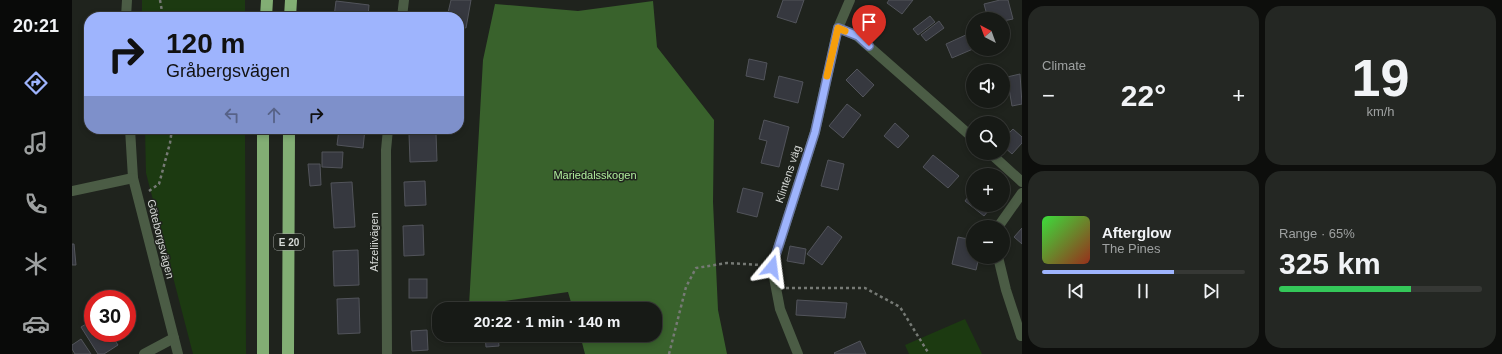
<!DOCTYPE html>
<meta charset="utf-8">
<style>
:root{--surface:#171a16;--page:#242723;--text:#f1f3f6;--muted:#9ea1a1;--line:#363835;--accent:#9eb4fd}
body{margin:0;font-family:Helvetica,sans-serif;background:var(--page);color:var(--text);height:100vh;display:flex;flex-direction:column;font-size:15px;white-space:nowrap}
*{box-sizing:border-box;margin:0}
p{font-size:13px;color:var(--muted)}
.icon{flex:none;width:22px;height:22px;fill:none;stroke:currentColor;stroke-width:2;stroke-linecap:round;stroke-linejoin:round}
.map{position:relative;flex:1;overflow:hidden}
.details{display:flex;flex-direction:column;gap:6px;padding:6px;background:#0d0e0c;width:480px}
.details>*{flex:none}
.top-card{position:absolute;left:12px;top:12px;width:380px;height:122px;border-radius:16px;box-shadow:0 2px 6px #0003,0 0 0 1px var(--line);background:#9eb4fd;color:#111;overflow:hidden}
.needle{width:26px;rotate:319deg}
.buttons{position:absolute;left:894px;top:12px;display:grid;gap:8px}
.buttons a{display:grid;place-items:center;width:44px;height:44px;border-radius:50%;background:var(--surface);box-shadow:0 2px 6px #0003,0 0 0 1px var(--line);font-size:20px}
.speed{position:absolute;left:12px;top:290px;display:flex;gap:8px;font-size:20px;font-weight:700;text-align:center}
.speed>*{display:grid;place-content:center;width:52px;height:52px;border-radius:50%;background:var(--surface);box-shadow:0 2px 6px #0003,0 0 0 1px var(--line);line-height:1}
.speed .limit{border:6px solid #d22;background:#fff;color:#111}
.pin{position:absolute;display:grid;place-items:center;width:34px;height:34px;color:#fff;margin:-41px -17px;border-radius:50% 50% 50% 0;rotate:-45deg;box-shadow:0 0 4px #0007}
.pin .icon{rotate:45deg}
.me{position:absolute;width:44px;margin:-22px;rotate:16deg;stroke-linejoin:round;filter:drop-shadow(0 0 3px #0008)}
.turn{display:flex;align-items:center;gap:14px;height:84px;padding:0 16px;font-size:18px}
.turn .icon{width:52px;height:52px;stroke-width:2.5}
.turn b{display:block;font-size:28px;line-height:34px}
.lanes{display:flex;align-items:center;height:38px;padding:0 16px;background:#0003;justify-content:center;gap:20px;direction:ltr}
.lanes .off{opacity:.35}
.big{font-size:30px;font-weight:700;line-height:1.1}
.details .card{flex:1;display:flex;flex-direction:column;justify-content:center;gap:6px;min-width:0;padding:0 14px;border-radius:16px;background:var(--page)}
.details .dial{align-items:center;gap:0}
.dial b{font-size:52px;line-height:1}
.song{display:flex;align-items:center;gap:12px}
.cover{width:48px;height:48px;border-radius:6px;background:linear-gradient(135deg,hsl(120 70% 55%),hsl(10 70% 35%))}
.played{height:4px;border-radius:2px;background:linear-gradient(90deg,var(--accent) 65%,var(--line) 65%)}
.keys{display:flex;justify-content:space-around;direction:ltr}
.heat{display:flex;justify-content:space-between;align-items:center;font-size:22px;direction:ltr}
.charge{height:6px;border-radius:3px;background:linear-gradient(90deg,#34c759 65%,var(--line) 0)}
.details .tiles{flex:1;display:grid;gap:6px;grid-template-columns:repeat(2,1fr)}
.trip{position:absolute;left:360px;top:302px;width:230px;height:40px;border-radius:16px;background:var(--surface);box-shadow:0 2px 6px #0003,0 0 0 1px var(--line);font-weight:700;line-height:40px;text-align:center}
main{display:flex;flex:1;min-height:0}
.menu{display:flex;flex-direction:column;width:72px;justify-content:space-around;align-items:center;background:#090a09;color:var(--muted)}
.menu .icon{width:28px;height:28px}
.menu .on{color:var(--accent)}
.menu b{font-size:18px;color:var(--text)}
.map>svg:first-child{display:block}
.green{fill:#1c3a11}
.forest{fill:#39622c}
.building{fill:#36383f;stroke:#52545b}
.lines{fill:none;stroke-linecap:round;stroke-linejoin:round}
.path{stroke:#767a75;stroke-width:2.5;stroke-dasharray:3 3;stroke-linecap:butt}
.street{stroke:#4b5c45;stroke-width:10}
.highway{stroke:#82ae74;stroke-width:12}
.route-casing{stroke:#6775a4;stroke-width:10}
.route{stroke:#9eb4fd;stroke-width:7}
.slow{stroke:#f59e0b;stroke-width:7}
.labels{text-anchor:middle;dominant-baseline:central;stroke-width:3;stroke-linejoin:round;paint-order:stroke}
.shield{fill:#1f231d;stroke:#a0a39f;stroke-width:1}
.shield-label{font-size:10px;font-weight:bold;fill:#d7dad7}
.street-label{font-size:11px;fill:#d7dad7;stroke:#1f231d}
.park-label{font-size:11px;fill:#afec9c;stroke:#1f231d}
</style>
<main>
<nav class="menu">
<b>20:21</b>
<svg class="icon on" aria-label="directions" viewBox="0 0 24 24"><path d="M12 3l9 9-9 9-9-9zM9 14v-3h6M13 9l2 2-2 2"/></svg>
<svg class="icon" aria-label="music" viewBox="0 0 24 24"><path d="M9 18V5l10-2v13"/><circle cx="6" cy="18" r="3"/><circle cx="16" cy="16" r="3"/></svg>
<svg class="icon" aria-label="phone" viewBox="0 0 24 24"><path d="M5 4h4l2 5-3 2q2 4 5 5l2-3 5 2v4C11 20 4 13 5 4z"/></svg>
<svg class="icon" aria-label="climate" viewBox="0 0 24 24"><path d="M12 3v18M4 7l16 10M4 17L20 7"/></svg>
<svg class="icon" aria-label="car" viewBox="0 0 24 24"><path d="M5 17H2v-5l4-1 3-4h7l3 4 3 1v5h-3M9 17h6M6 11h13"/><circle cx="7" cy="17" r="2"/><circle cx="17" cy="17" r="2"/></svg>
</nav>
<div class="map">
<svg width="950" height="354" viewBox="0 0 950 354">
<rect width="100%" height="100%" fill="#1f231d"/>
<g class="green">
<rect x="70" y="0" width="103" height="17"/>
<path d="M 73,129 L 173,129 L 174,354 L 121,354 L 74,173 Z"/>
<path d="M 893,319 L 910,354 L 837,354 L 833,345 Z"/>
</g>
<path class="forest" d="M 581,1 L 585,47 L 642,120 L 641,202 L 646,310 L 655,354 L 513,354 L 508,335 L 583,335 L 583,309 L 501,309 L 496,292 L 397,306 L 411,60 L 423,4 L 506,11 Z"/>
<g class="building">
<path d="M 379,0 L 399,0 L 394,28 L 387,26 L 387,17 L 375,17 Z"/>
<path d="M 711,0 L 732,0 L 724,23 L 705,17 Z"/>
<path d="M 817,0 L 841,0 L 830,14 L 815,3 Z"/>
<path d="M 928,0 L 936,0 L 941,19 L 931,21 L 931,19 L 916,19 L 912,4 Z"/>
<path d="M 264,1 L 297,5 L 296,17 L 262,17 Z"/>
<path d="M 858,16 L 863,22 L 846,35 L 841,29 Z"/>
<path d="M 867,21 L 872,28 L 854,41 L 849,35 Z"/>
<path d="M 896,34 L 901,49 L 880,58 L 874,44 Z"/>
<path d="M 677,59 L 695,63 L 692,80 L 674,76 Z"/>
<path d="M 785,69 L 802,85 L 791,97 L 774,80 Z"/>
<path d="M 948,74 L 950,104 L 940,106 L 935,77 Z"/>
<path d="M 707,76 L 731,82 L 726,103 L 702,97 Z"/>
<path d="M 775,104 L 789,115 L 771,138 L 757,126 Z"/>
<path d="M 692,120 L 717,127 L 707,167 L 689,163 L 695,141 L 687,139 Z"/>
<path d="M 823,123 L 837,136 L 826,148 L 812,136 Z"/>
<path d="M 267,129 L 293,129 L 291,148 L 265,145 Z"/>
<path d="M 941,129 L 950,137 L 950,143 L 940,154 L 931,146 L 931,139 Z"/>
<path d="M 364,133 L 365,161 L 338,162 L 337,134 Z"/>
<path d="M 250,152 L 271,152 L 270,168 L 250,167 Z"/>
<path d="M 861,155 L 887,176 L 876,188 L 851,167 Z"/>
<path d="M 756,160 L 772,164 L 766,190 L 749,186 Z"/>
<path d="M 236,164 L 248,164 L 249,185 L 238,186 Z"/>
<path d="M 353,181 L 354,205 L 333,206 L 332,182 Z"/>
<path d="M 280,182 L 283,227 L 262,228 L 259,183 Z"/>
<path d="M 671,188 L 691,193 L 685,217 L 665,212 Z"/>
<path d="M 901,190 L 901,205 L 921,205 L 912,216 L 893,201 Z"/>
<path d="M 351,225 L 352,255 L 332,256 L 331,226 Z"/>
<path d="M 756,226 L 770,237 L 750,265 L 735,254 Z"/>
<path d="M 950,228 L 950,244 L 942,237 Z"/>
<path d="M 886,237 L 901,240 L 901,257 L 907,257 L 904,270 L 880,264 Z"/>
<path d="M 0,244 L 2,244 L 4,265 L 0,265 Z"/>
<path d="M 718,246 L 734,249 L 732,264 L 715,261 Z"/>
<path d="M 286,250 L 287,285 L 262,286 L 261,251 Z"/>
<rect x="337" y="279" width="18" height="19"/>
<path d="M 287,298 L 288,333 L 266,334 L 265,299 Z"/>
<path d="M 725,300 L 775,303 L 773,318 L 724,315 Z"/>
<path d="M 21,320 L 21,333 L 38,333 L 46,345 L 32,354 L 26,354 L 9,327 Z"/>
<path d="M 355,330 L 356,350 L 340,351 L 339,331 Z"/>
<path d="M 413,335 L 426,335 L 427,346 L 414,347 Z"/>
<path d="M 458,335 L 482,335 L 458,336 Z"/>
<path d="M 9,339 L 19,354 L 3,354 L 0,349 L 0,345 Z"/>
<path d="M 788,341 L 794,354 L 763,354 L 762,353 Z"/>
</g>
<g class="lines">
<g class="path">
<path d="M 88,0 L 91,17"/>
<path d="M 77,191 L 87,184 L 98,143 L 100,129"/>
<path d="M 714,288 L 793,288 L 828,307 L 857,354"/>
<path d="M 597,354 L 614,287 L 624,268 L 655,263 L 689,265"/>
</g>
<g class="street">
<path d="M 54,17 L 55,0"/>
<path d="M 330,17 L 332,0"/>
<path d="M 766,28 L 785,36 L 901,138"/>
<path d="M 58,129 L 61,178 L 106,354"/>
<path d="M 918,153 L 950,182"/>
<path d="M 0,191 L 61,178"/>
<path d="M 926,227 L 950,193"/>
<path d="M 926,257 L 934,290 L 949,336"/>
<path d="M 72,354 L 102,338"/>
<path d="M 315,354 L 314,150 L 316,129"/>
<path d="M 726,354 L 708,309 L 700,267 L 743,132 L 766,28 L 778,0"/>
</g>
<g class="highway">
<path d="M 194,17 L 195,0"/>
<path d="M 218,17 L 219,0"/>
<path d="M 191,354 L 191,129"/>
<path d="M 216,354 L 217,129"/>
</g>
</g>
<g class="lines">
<defs>
<path id="route" d="M 700,267 L 743,132 L 766,28 L 786,36 L 797,46"/>
</defs>
<use href="#route" class="route-casing"/>
<use href="#route" class="route"/>
<path class="slow" d="M 755,76 L 766,28 L 773,31"/>
</g>
<g class="labels">
<rect class="shield" x="202" y="234" width="30" height="16" rx="3"/>
<g class="shield-label">
<text x="217" y="242">E 20</text>
</g>
<g class="street-label">
<text transform="translate(716 174) rotate(-72)">Klintens väg</text>
<text transform="translate(89 239) rotate(76)">Göteborgsvägen</text>
<text transform="translate(302 242) rotate(-90)">Afzeliivägen</text>
</g>
<g class="park-label">
<text x="523" y="175">Mariedalsskogen</text>
</g>
</g>
</svg>
<div class="buttons">
<a><svg class="needle" viewBox="-14 -14 28 28"><path d="M0-13l5 13h-10z" fill="#e53935"/><path d="M0 13l5-13h-10z" fill="#9ea1a1"/></svg></a>
<a><svg class="icon" aria-label="sound" viewBox="0 0 24 24"><path d="M4 9h4l5-4v14l-5-4H4zM17 9q2 3 0 6"/></svg></a>
<a><svg class="icon" aria-label="search" viewBox="0 0 24 24"><circle cx="10" cy="10" r="6"/><path d="M15 15l6 6"/></svg></a>
<a>+</a>
<a>−</a>
</div>
<div class="speed"><div class="limit">30</div></div>
<div class="pin" style="left:797px;top:46px;background:#d93025"><svg class="icon" aria-label="arrive" viewBox="0 0 24 24"><path d="M6 21V4h12l-3 4 3 4H6"/></svg></div>
<svg class="me" style="left:700px;top:267px" viewBox="-20 -20 40 40"><path d="M0-17L14 15 0 8-14 15z" fill="#9eb4fd" stroke="#fff" stroke-width="4"/></svg>
<div class="trip">20:22 · 1 min · 140 m</div>
<div class="top-card">
<div class="turn"><svg class="icon" aria-label="right" viewBox="0 0 24 24"><path d="M7 20v-9h11M14 6l5 5-5 5"/></svg><div><b>120 m</b>Gråbergsvägen</div></div>
<div class="lanes"><svg class="icon off" aria-label="left" viewBox="0 0 24 24"><path d="M17 20v-9H6M10 6l-5 5 5 5"/></svg><svg class="icon off" aria-label="ahead" viewBox="0 0 24 24"><path d="M12 20V5M6 11l6-6 6 6"/></svg><svg class="icon" aria-label="right" viewBox="0 0 24 24"><path d="M7 20v-9h11M14 6l5 5-5 5"/></svg></div>
</div>
</div>
<section class="details">
<div class="tiles">
<div class="card"><p>Climate</p>
<div class="heat"><a>−</a><b class="big">22°</b><a>+</a></div>
</div>
<div class="card dial"><b>19</b><p>km/h</p></div>
<div class="card">
<div class="song"><i class="cover"></i><div><b>Afterglow</b><p>The Pines</p></div></div>
<div class="played"></div>
<div class="keys"><svg class="icon" aria-label="previous" viewBox="0 0 24 24"><path d="M18 5L8 12l10 7zM5 5v14"/></svg><svg class="icon" aria-label="pause" viewBox="0 0 24 24"><path d="M8 5v14M16 5v14"/></svg><svg class="icon" aria-label="next" viewBox="0 0 24 24"><path d="M6 5l10 7-10 7zM19 5v14"/></svg></div>
</div>
<div class="card"><p>Range · 65%</p><b class="big">325 km</b><div class="charge"></div></div>
</div>
</section>
</main>
